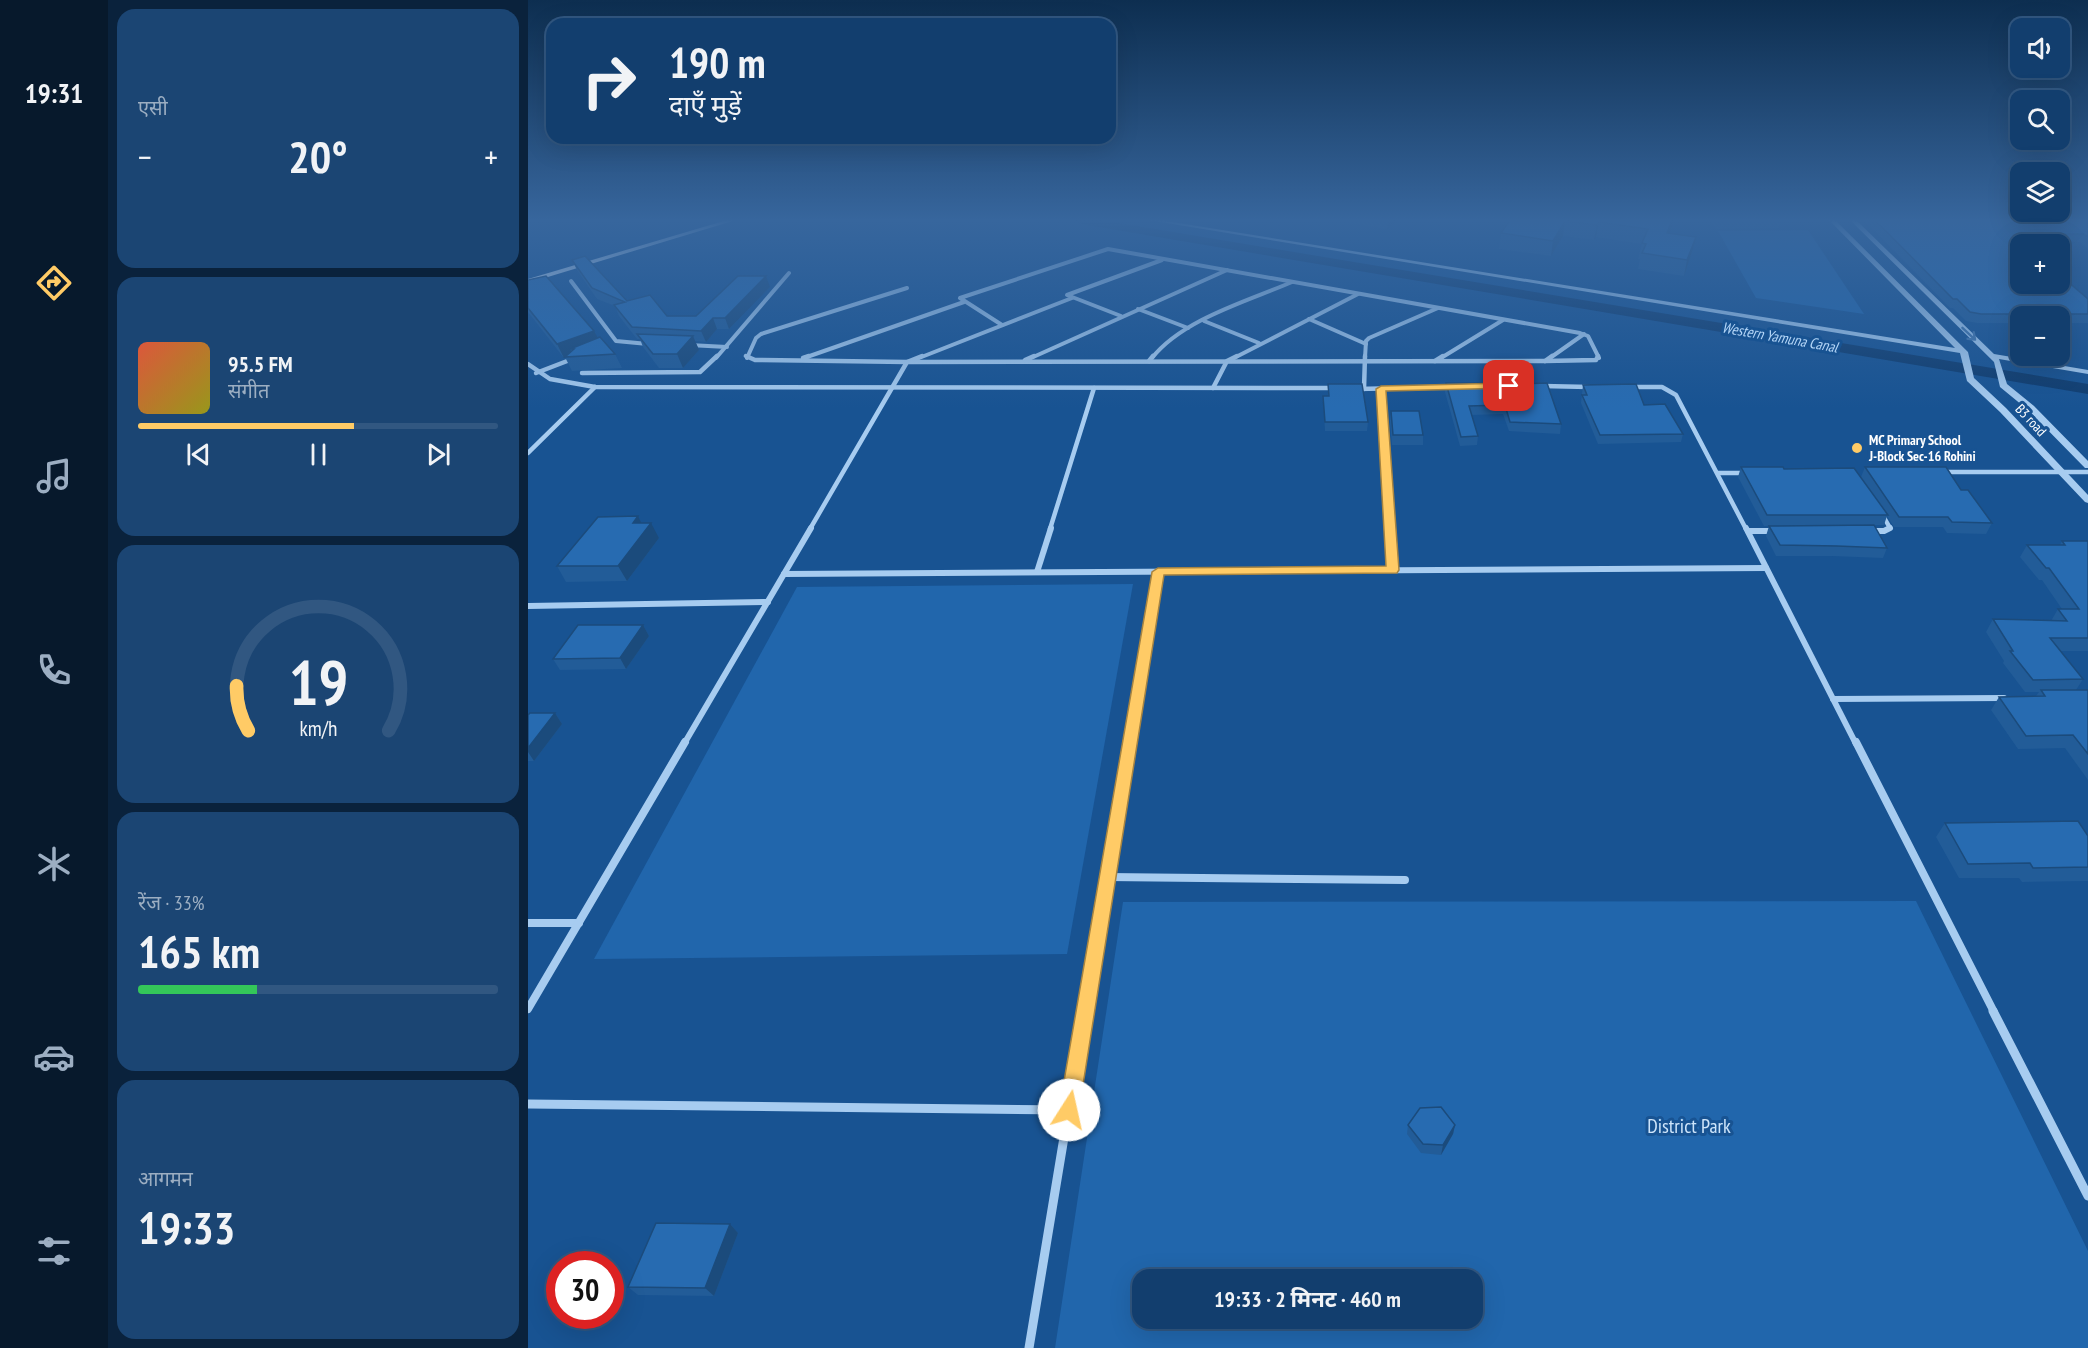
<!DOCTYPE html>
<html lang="hi">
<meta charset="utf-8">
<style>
:root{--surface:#123e6e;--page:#1b4573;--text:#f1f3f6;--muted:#9caec2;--line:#315781;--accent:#ffcb66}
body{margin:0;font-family:"PT Sans Narrow","Noto Sans Devanagari",sans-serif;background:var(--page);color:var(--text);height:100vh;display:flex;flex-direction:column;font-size:22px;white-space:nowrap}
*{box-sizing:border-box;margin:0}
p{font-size:20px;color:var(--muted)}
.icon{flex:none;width:33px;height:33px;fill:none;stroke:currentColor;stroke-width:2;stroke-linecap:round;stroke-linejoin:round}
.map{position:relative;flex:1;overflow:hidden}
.sheet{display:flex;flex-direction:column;gap:9px;padding:9px;background:#0a223c;width:420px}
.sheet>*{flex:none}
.hud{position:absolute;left:18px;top:18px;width:570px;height:126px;border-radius:18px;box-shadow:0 6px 24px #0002,0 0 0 2px var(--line);background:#123e6e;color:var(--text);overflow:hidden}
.controls{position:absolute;left:1482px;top:18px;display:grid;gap:12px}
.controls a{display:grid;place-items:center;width:60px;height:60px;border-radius:12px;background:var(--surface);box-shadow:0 6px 24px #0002,0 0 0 2px var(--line);font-size:30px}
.speed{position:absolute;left:18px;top:1251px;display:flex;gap:12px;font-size:30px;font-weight:700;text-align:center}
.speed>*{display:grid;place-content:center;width:78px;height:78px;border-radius:50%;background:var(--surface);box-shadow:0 6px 24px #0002,0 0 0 2px var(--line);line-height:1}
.speed .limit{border:9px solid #d22;background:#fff;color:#111}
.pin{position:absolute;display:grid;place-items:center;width:51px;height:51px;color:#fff;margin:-26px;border-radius:12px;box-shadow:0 3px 9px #0006}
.me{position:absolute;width:66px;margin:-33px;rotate:10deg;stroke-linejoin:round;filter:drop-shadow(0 0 4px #0008)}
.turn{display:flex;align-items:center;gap:21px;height:126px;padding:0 24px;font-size:27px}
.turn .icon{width:78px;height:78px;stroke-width:2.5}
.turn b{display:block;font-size:42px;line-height:51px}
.big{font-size:45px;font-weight:700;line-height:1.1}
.sheet .tile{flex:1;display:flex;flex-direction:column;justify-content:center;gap:9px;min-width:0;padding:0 21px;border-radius:18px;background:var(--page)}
.sheet .dial{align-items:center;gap:0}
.dial svg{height:156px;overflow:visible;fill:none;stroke:var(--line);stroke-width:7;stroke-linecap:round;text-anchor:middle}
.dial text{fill:var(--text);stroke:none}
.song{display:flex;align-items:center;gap:18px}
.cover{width:72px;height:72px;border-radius:9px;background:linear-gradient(135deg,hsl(10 70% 55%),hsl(60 70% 35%))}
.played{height:6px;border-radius:3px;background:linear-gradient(90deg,var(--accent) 60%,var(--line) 60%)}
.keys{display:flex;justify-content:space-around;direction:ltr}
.heat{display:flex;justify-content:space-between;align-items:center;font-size:33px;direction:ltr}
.charge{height:9px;border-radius:4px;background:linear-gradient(90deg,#34c759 33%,var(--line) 0)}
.trip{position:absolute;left:604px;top:1269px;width:351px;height:60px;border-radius:18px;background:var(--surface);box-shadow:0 6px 24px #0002,0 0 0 2px var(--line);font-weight:700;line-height:60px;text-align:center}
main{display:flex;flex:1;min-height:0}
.menu{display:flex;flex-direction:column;width:108px;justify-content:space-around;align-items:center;background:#07192c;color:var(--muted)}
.menu .icon{width:42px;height:42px}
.menu .active{color:var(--accent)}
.menu b{font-size:27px;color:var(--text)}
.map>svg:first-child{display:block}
.green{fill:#2166ac;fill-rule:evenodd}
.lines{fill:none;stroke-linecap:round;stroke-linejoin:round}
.canal{fill:#103d6f;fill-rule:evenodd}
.minor-far4{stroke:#a7ccf0;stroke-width:4}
.minor-far3{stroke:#a7ccf0;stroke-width:4.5}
.minor-far2{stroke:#a7ccf0;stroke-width:6}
.minor-far1{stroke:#a7ccf0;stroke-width:8}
.minor{stroke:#a7ccf0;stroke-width:9}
.tertiary{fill:#a7ccf0;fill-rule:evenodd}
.secondary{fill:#d5e7fb;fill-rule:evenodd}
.wall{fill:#225c98}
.shaded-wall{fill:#1b4b7c}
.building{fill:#276bb1;stroke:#1b4b7c;stroke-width:1.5}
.oneway{stroke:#4377ae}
.route{fill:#ffcb66;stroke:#a68442;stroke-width:1.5}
.poi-dot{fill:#ffcb66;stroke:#185392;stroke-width:2}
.labels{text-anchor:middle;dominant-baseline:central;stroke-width:6;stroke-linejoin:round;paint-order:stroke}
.far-street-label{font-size:14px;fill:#fff;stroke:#185392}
.far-poi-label{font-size:14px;font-weight:bold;fill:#fff;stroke:#185392;text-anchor:start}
.far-water-label{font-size:15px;font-style:italic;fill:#b3d5f7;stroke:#185392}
.near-park-label{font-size:20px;fill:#cee5fb;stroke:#185392}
</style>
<main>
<nav class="menu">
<b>19:31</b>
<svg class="icon active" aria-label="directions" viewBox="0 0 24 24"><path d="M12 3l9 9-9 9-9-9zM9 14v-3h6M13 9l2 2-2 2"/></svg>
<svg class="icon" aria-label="music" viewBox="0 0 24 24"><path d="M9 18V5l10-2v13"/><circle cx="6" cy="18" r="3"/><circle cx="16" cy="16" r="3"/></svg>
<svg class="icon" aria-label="phone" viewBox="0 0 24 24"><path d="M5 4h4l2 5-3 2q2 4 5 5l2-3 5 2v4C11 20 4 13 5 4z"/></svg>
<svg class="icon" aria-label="climate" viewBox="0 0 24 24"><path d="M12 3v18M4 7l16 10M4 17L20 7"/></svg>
<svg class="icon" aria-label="car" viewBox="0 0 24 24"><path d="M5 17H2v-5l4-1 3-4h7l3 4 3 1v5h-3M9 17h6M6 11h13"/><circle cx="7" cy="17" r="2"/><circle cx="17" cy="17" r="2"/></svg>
<svg class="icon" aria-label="filters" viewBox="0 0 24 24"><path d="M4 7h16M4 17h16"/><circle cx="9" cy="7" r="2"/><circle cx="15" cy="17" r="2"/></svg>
</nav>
<section class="sheet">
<div class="tile"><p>एसी</p>
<div class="heat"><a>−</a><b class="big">20°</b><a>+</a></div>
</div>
<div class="tile">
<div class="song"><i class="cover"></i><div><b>95.5 FM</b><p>संगीत</p></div></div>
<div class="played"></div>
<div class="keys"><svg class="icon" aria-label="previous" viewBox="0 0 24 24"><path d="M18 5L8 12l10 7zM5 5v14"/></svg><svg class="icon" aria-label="pause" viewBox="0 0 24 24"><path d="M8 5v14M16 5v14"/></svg><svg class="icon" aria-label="next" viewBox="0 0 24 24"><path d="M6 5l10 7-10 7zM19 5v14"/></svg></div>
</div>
<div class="tile dial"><svg viewBox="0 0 100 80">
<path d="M14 69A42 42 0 1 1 86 69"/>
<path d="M14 69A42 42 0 0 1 8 46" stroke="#ffcb66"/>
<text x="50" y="56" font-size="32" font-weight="700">19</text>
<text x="50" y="72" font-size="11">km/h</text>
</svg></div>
<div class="tile"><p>रेंज · 33%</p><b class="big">165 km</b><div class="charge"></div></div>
<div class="tile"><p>आगमन</p><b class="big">19:33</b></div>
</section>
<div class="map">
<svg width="1560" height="1348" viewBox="0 0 1560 1348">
<rect width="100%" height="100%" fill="#185392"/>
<g class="green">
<path d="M 1280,230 L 1336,314 L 1228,298 L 1190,231 Z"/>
<path d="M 605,584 L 539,954 L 66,959 L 269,587 Z"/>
<path d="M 1388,901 L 1560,1251 L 1560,1348 L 527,1348 L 595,902 ZM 615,1280 L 945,1280 L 945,1318 L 615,1318 Z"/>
</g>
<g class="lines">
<path class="canal" d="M 547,220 L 573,220 L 1560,384 L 1560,394 L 553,224 Z"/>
<g class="minor-far4">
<path d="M 43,281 L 88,341 L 120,344"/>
<path d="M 610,309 L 660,328"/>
<path d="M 593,316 L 539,295 L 634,260"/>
<path d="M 781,319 L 838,344"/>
<path d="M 676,321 L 731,343"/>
<path d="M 474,325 L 432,298 L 580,249 L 1052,333 L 1060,336 L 1071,358"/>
<path d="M 161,345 L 199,347"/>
<path d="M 188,358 L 261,273"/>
<path d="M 219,358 L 228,338 L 233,334 L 379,288"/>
<path d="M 276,358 L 436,302"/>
<path d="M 391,358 L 544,298"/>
<path d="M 503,358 L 699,270"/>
<path d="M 624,358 C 655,319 720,301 764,282"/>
<path d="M 706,358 L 830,294"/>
<path d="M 837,358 L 838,341 L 841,338 L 910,308"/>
<path d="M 913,358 L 975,320"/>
<path d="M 1022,358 L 1056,334"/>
</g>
<g class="minor-far3">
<path d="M 218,356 L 227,360 L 379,362 L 1017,361 L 1068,360 L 1070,356"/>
<path d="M 275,358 L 281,356"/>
<path d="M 497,360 L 506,356"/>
<path d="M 621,361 L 625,356"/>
<path d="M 907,361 L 915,356"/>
<path d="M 1017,361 L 1024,356"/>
<path d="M 0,364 L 22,379 L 67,387 L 806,388"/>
<path d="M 8,373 L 47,358"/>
<path d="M 54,373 L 172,372 L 189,356"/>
<path d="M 1015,386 L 1061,387"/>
<path d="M 1102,387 L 1134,387 L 1148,395 L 1218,529"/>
<path d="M 685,388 L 699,361 L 709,356"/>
<path d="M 829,389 L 923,387"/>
<path d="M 836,389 L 837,356"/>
<path d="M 853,389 L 862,529"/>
<path d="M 0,453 L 67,387"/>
<path d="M 1415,472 L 1560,472"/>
<path d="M 1190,473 L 1219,473"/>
<path d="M 1354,514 L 1362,528 L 1360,529"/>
<path d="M 282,529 L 379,362 L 394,356"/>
<path d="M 522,529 L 566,388"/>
</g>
<g class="minor-far2">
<path d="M 861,528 L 864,570"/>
<path d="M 1218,528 L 1328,744"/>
<path d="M 1220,531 L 1247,531"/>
<path d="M 1342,531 L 1356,531 L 1362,528"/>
<path d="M 509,572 L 523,528"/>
<path d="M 256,574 L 1238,568"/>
<path d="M 0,606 L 240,602"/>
<path d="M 1305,699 L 1476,698"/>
<path d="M 156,744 L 283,528"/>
<path d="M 601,744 L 630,571"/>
</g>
<g class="minor-far1">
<path d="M 1328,742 L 1466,1012"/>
<path d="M 579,877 L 877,880"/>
<path d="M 0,923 L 51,923"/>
<path d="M 0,1009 L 157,742"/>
<path d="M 557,1012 L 602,742"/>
</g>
<g class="minor">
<path d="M 1465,1011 L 1560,1196"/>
<path d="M 0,1104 L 541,1110"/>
<path d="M 501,1348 L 557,1011"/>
</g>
<g class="tertiary">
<path d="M 620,220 L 632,220 L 1427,348 L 1301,220 L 1307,220 L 1440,352 L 1446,378 L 1478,408 L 1560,495 L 1560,503 L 1557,502 L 1472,412 L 1439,381 L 1432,353 Z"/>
<path d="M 1322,220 L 1328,220 L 1466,354 L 1560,370 L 1560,374 L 1471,359 L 1479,384 L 1506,406 L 1560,461 L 1560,468 L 1557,468 L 1500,410 L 1472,387 L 1466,362 Z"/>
</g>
<path class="secondary" d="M 199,220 L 208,220 L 0,283 L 0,279 Z"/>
</g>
<g class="wall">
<path d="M 816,220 L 869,220 L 859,229 L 816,222 Z"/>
<path d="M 982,220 L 1146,220 L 1141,233 L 1164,252 L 1156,276 L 1110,269 L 1112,259 L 1110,259 L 1114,244 L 1068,237 L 1066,240 L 1035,236 L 1023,256 L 971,249 L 973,233 Z"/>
<path d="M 1181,220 L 1253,220 L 1251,228 L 1188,229 Z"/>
<path d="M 1336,220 L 1560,220 L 1560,249 L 1552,242 L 1509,242 L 1532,284 L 1532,270 L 1542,270 L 1538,278 L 1536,278 L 1560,299 L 1560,323 L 1532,323 L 1532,316 L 1492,316 L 1492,323 L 1449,323 L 1438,321 L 1425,308 L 1422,308 Z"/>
<path d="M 44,260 L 99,301 L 139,316 L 168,316 L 242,287 L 201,329 L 189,329 L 178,342 L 167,341 L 171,350 L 155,368 L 131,368 L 115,347 L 112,339 L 109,339 L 91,316 L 87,306 L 69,299 L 49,270 Z"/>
<path d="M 0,280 L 70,338 L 87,354 L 94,368 L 44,371 L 37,357 L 36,358 L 0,312 Z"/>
<path d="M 918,383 L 958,385 L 1033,424 L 1032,434 L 981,431 L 975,414 L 944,415 L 950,436 L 949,445 L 932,446 L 917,392 Z"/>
<path d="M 800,384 L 840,422 L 839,431 L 797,431 L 795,396 L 800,396 Z"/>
<path d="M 1055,385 L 1116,405 L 1155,434 L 1153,442 L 1070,444 L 1053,403 Z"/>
<path d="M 863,411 L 895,435 L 895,445 L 864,445 L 862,421 Z"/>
<path d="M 1213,467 L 1256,469 L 1333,477 L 1337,467 L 1433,490 L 1464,523 L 1458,534 L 1419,533 L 1415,527 L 1366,527 L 1359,516 L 1356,525 L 1236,526 L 1210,477 Z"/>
<path d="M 110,516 L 113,523 L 131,538 L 99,581 L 38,582 L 29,566 Z"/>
<path d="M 1241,526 L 1359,548 L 1355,558 L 1304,556 L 1248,556 L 1238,536 Z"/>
<path d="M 1534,541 L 1560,541 L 1560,651 L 1532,651 L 1555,679 L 1548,690 L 1560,690 L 1560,780 L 1537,748 L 1490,749 L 1463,710 L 1471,697 L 1508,696 L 1511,692 L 1497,692 L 1475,663 L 1476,661 L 1458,632 L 1465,619 L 1523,621 L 1530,609 L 1534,609 L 1514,580 L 1511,580 L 1492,557 L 1499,545 L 1532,545 Z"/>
<path d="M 115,625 L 121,636 L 98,669 L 32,670 L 25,659 Z"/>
<path d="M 27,713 L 34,724 L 6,761 L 0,761 L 0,715 Z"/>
<path d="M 1417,823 L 1560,836 L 1560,881 L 1494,882 L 1491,878 L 1431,878 L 1408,837 Z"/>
<path d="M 880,1125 L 927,1125 L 925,1134 L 913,1155 L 893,1153 L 879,1134 Z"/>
<path d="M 202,1224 L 210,1233 L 186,1296 L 110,1295 L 100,1287 Z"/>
</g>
<g class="shaded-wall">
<path d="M 860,220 L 869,220 L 859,229 Z"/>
<path d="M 1144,220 L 1146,220 L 1145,224 L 1135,248 L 1139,233 Z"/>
<path d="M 1037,221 L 1035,236 L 1023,256 L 1025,241 Z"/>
<path d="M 1071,222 L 1068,237 L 1066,240 L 1069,225 Z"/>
<path d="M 1168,237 L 1164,252 L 1156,276 L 1159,260 Z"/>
<path d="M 238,276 L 242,287 L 201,329 L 197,318 Z"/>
<path d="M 185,318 L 189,329 L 178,342 L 173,331 Z"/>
<path d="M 66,331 L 73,344 L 42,349 L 45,355 L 36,358 L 29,344 Z"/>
<path d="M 165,336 L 171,350 L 155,368 L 149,354 Z"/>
<path d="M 110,516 L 117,530 L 123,523 L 131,538 L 99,581 L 90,566 L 105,523 Z"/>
<path d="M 115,625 L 121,636 L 98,669 L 92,658 Z"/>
<path d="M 27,713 L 34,724 L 6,761 L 0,752 L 0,748 Z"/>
<path d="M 927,1125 L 925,1134 L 913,1155 L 915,1145 Z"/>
<path d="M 202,1224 L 210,1233 L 186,1296 L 177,1288 Z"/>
</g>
<g class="building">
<path d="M 982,220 L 1144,220 L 1139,233 L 1168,237 L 1159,260 L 1114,253 L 1118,244 L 1114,243 L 1120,229 L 1071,222 L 1069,225 L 1037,221 L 1025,241 L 973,233 Z"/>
<path d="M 1347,220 L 1560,220 L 1560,237 L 1556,234 L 1500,234 L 1512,244 L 1492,244 L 1492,284 L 1532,284 L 1532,275 L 1560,299 L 1560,314 L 1453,314 L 1442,312 L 1429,299 L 1425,299 Z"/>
<path d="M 57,256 L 99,301 L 122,295 L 139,316 L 168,316 L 210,276 L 238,276 L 197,318 L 185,318 L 173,331 L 104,327 L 86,305 L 97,302 L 64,288 L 44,260 Z"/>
<path d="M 1532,261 L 1542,270 L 1532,270 Z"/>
<path d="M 18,276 L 66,331 L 29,344 L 0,308 L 0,280 Z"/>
<path d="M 109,334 L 165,336 L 149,354 L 125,354 Z"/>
<path d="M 72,337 L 87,354 L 37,357 L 46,349 L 42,349 Z"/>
<path d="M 918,383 L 957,383 L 958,385 L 1019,383 L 1033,424 L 982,422 L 977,405 L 941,406 L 950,436 L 933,437 Z"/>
<path d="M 800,384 L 834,384 L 840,422 L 797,422 L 795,396 L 801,396 Z"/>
<path d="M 1108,384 L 1116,405 L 1137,404 L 1155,434 L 1072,435 L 1054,395 L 1059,395 L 1055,385 Z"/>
<path d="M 863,411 L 891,411 L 895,435 L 865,435 Z"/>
<path d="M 1213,467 L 1255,467 L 1256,469 L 1326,468 L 1360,515 L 1239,515 Z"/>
<path d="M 1337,467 L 1418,467 L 1433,490 L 1440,490 L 1464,523 L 1424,522 L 1420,517 L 1371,517 Z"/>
<path d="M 110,516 L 105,523 L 123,523 L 90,566 L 29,566 L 70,517 Z"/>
<path d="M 1346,525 L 1359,548 L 1309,546 L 1252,545 L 1241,526 Z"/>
<path d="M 1534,541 L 1560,541 L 1560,638 L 1522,638 L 1555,679 L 1505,680 L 1482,651 L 1485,651 L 1465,619 L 1539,621 L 1530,609 L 1551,609 L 1521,568 L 1518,568 L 1499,545 L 1537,545 Z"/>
<path d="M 50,625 L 115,625 L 92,658 L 25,659 Z"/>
<path d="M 1513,690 L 1560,690 L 1560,754 L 1545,735 L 1498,736 L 1471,697 L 1517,696 Z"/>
<path d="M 2,713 L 27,713 L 0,748 L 0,715 Z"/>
<path d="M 1550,821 L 1560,836 L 1560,867 L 1505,868 L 1502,863 L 1440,864 L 1417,823 Z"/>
<path d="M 913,1107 L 927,1125 L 915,1145 L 895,1144 L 880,1125 L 892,1108 Z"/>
<path d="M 128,1223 L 202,1224 L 177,1288 L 100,1287 Z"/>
</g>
<defs><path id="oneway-shaft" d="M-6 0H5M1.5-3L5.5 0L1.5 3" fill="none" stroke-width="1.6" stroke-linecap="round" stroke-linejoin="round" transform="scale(1.5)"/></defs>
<use class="oneway" href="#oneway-shaft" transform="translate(1441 334) rotate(43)"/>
<linearGradient id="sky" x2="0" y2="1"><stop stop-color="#0d2e50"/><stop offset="0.54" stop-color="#37669d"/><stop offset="1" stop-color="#37669d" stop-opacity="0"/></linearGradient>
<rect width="1560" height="408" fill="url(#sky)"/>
<path class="route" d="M 981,383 L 984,384 L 984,388 L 858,391 L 871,570 L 869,573 L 636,575 L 551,1110 L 548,1117 L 541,1120 L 534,1117 L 531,1110 L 624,572 L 630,568 L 858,566 L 848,389 L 853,386 Z"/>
<circle class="poi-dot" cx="1329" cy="448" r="6"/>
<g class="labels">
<g class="far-street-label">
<text transform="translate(1503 420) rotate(47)">B3 road</text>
</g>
<g class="far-poi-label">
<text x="1341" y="440">MC Primary School<tspan x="1341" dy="16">J-Block Sec-16 Rohini</tspan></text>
</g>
<g class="far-water-label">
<text transform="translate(1252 337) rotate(10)">Western Yamuna Canal</text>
</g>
<g class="near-park-label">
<text x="1161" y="1126">District Park</text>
</g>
</g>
</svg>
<div class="controls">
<a><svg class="icon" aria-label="sound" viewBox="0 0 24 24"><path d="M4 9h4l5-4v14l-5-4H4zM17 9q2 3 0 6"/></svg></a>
<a><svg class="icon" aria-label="search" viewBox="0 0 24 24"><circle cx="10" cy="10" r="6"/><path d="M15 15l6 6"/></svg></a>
<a><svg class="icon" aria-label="layers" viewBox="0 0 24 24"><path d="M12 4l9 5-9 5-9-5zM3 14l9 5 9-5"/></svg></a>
<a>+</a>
<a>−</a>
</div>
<div class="speed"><div class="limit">30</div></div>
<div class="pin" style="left:981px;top:386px;background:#d93025"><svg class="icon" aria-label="arrive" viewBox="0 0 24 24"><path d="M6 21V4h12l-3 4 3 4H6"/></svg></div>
<svg class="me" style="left:541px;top:1110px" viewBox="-20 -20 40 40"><circle r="19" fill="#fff"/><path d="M0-13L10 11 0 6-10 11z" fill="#ffcb66"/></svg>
<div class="trip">19:33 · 2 मिनट · 460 m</div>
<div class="hud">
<div class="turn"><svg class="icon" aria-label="right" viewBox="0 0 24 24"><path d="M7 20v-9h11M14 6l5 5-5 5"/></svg><div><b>190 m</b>दाएँ मुड़ें</div></div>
</div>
</div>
</main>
